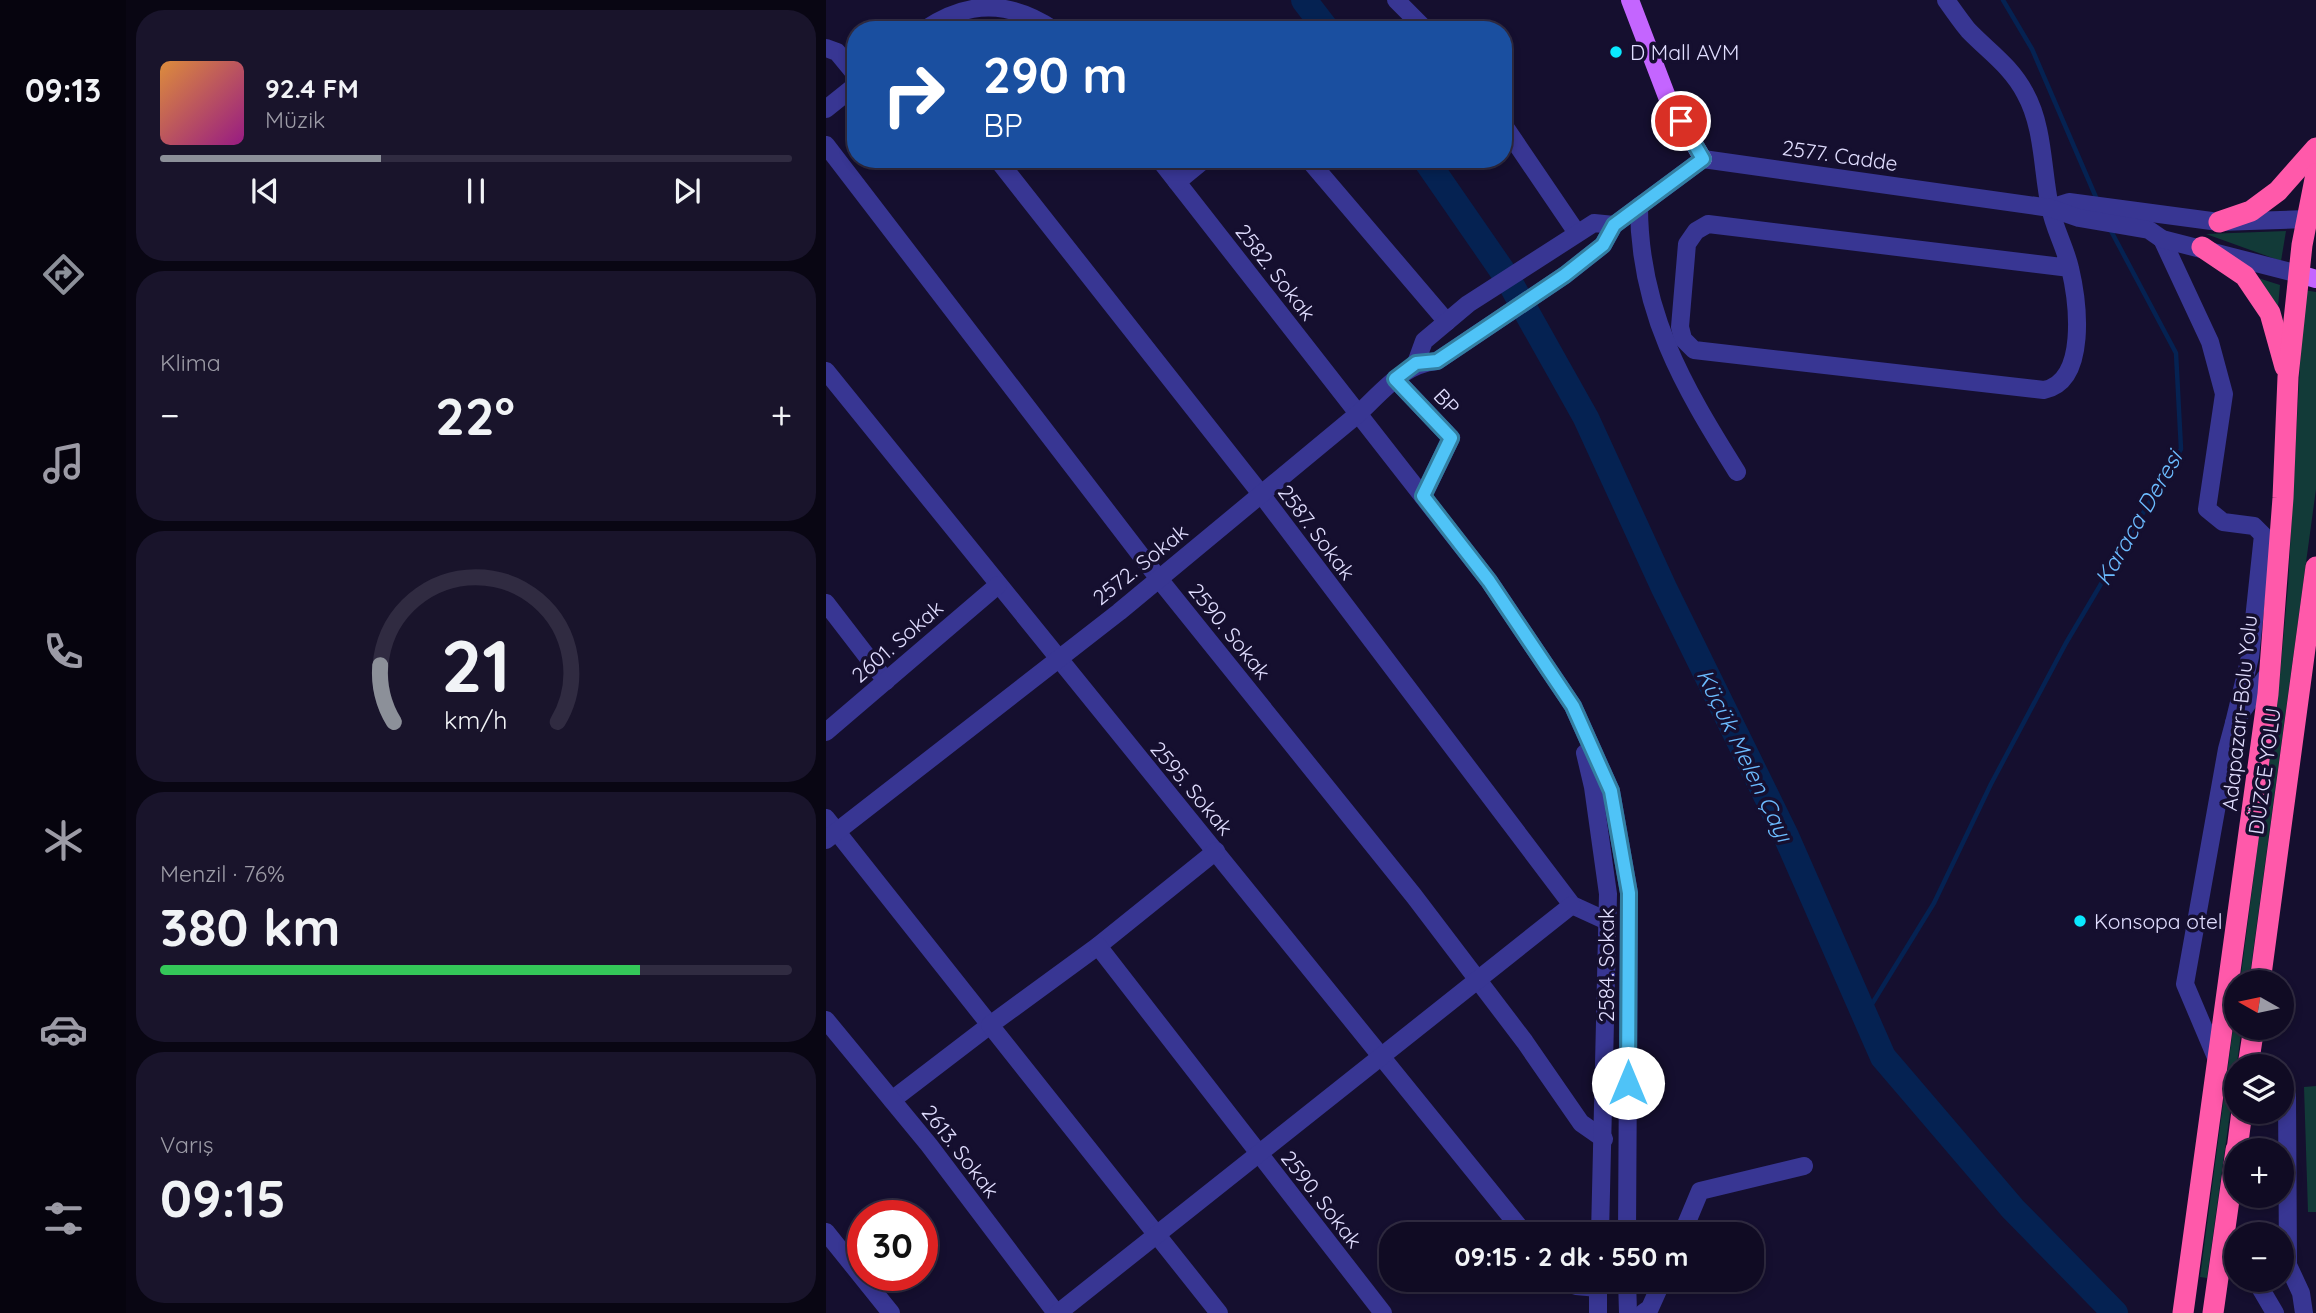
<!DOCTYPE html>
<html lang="tr">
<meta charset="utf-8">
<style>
:root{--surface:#100b23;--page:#19142b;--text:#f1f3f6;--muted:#9c9ba6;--line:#302b41;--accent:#8c9099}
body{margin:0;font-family:Quicksand,sans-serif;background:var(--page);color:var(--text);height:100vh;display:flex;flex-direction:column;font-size:26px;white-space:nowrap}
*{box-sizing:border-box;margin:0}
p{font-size:23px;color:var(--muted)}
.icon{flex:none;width:38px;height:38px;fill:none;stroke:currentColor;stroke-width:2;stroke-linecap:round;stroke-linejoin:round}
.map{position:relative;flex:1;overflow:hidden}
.side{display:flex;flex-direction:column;gap:10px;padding:10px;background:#090613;width:700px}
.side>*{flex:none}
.top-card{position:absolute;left:21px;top:21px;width:665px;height:147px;border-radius:28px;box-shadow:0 4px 10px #0003,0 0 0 2px var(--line);background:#1a4fa0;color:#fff;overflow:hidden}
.needle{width:46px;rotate:279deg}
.tools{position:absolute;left:1398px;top:970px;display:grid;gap:14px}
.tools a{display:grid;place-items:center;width:70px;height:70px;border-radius:50%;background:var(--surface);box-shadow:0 4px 10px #0003,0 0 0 2px var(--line);font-size:35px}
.speed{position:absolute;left:21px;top:1200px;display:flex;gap:14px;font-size:35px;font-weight:700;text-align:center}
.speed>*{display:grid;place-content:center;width:91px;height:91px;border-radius:50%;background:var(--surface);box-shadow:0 4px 10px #0003,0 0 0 2px var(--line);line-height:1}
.speed .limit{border:10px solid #d22;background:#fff;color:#111}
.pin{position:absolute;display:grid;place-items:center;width:60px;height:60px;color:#fff;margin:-30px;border:4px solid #fff;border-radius:50%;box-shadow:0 2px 7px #0007}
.me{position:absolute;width:77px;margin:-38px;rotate:0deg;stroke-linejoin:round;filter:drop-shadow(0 0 5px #0008)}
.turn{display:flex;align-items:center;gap:24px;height:147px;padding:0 21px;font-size:32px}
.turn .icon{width:91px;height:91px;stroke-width:2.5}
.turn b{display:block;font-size:49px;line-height:60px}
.big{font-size:52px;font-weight:800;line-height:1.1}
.side .card{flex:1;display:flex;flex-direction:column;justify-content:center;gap:10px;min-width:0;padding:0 24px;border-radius:28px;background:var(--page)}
.side .dial{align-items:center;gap:0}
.dial svg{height:182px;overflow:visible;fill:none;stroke:var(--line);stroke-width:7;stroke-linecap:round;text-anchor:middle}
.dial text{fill:var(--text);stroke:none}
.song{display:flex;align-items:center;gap:21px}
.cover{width:84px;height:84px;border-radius:10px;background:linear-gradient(135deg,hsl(30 70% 55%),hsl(310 70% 35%))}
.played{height:7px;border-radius:4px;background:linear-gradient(90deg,var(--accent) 35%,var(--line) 35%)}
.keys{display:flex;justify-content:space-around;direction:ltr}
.heat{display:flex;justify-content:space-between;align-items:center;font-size:38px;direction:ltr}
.charge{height:10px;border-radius:5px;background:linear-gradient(90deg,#34c759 76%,var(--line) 0)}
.trip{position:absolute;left:553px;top:1222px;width:385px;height:70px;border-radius:28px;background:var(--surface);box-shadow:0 4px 10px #0003,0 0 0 2px var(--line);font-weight:800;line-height:70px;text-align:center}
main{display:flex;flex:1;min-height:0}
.dock{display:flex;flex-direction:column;width:126px;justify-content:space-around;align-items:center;background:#06040e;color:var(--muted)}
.dock .icon{width:49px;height:49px}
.dock .current{color:var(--accent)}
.dock b{font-size:32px;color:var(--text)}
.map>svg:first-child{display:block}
.green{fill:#123a38}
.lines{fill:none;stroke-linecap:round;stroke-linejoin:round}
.stream{stroke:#052252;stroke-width:4.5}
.river{stroke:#052252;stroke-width:26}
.minor{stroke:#383693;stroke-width:18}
.major{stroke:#c465ff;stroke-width:18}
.highway{stroke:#ff59aa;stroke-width:21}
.route-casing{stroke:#337fa1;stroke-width:18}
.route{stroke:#4fc3f7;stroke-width:12}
.poi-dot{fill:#0ae9ff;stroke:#150f2f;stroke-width:2.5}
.labels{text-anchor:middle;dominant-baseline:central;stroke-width:7;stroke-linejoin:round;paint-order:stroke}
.poi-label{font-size:21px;fill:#e1deff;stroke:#150f2f;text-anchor:start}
.street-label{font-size:21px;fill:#e1deff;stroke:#150f2f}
.water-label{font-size:23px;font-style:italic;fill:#6cbcff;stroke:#150f2f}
</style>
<main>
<nav class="dock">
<b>09:13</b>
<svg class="icon current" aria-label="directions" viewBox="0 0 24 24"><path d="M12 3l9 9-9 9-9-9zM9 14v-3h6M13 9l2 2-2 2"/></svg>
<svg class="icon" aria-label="music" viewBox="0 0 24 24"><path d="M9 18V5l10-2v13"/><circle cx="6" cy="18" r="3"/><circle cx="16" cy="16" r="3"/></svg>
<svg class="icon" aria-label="phone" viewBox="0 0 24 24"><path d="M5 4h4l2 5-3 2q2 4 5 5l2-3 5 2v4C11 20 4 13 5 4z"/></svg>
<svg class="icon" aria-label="climate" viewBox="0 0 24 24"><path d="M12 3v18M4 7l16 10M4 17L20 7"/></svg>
<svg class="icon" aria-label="car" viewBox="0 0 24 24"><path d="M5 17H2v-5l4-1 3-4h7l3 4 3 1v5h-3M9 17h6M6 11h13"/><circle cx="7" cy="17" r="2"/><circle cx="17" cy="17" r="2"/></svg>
<svg class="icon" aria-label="filters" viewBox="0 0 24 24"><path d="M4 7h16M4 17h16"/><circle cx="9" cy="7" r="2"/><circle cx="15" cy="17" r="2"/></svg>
</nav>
<section class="side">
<div class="card">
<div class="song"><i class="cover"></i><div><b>92.4 FM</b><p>Müzik</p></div></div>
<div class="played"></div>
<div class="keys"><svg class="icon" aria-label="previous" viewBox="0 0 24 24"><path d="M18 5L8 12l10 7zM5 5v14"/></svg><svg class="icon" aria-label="pause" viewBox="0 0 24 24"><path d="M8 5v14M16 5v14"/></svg><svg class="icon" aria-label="next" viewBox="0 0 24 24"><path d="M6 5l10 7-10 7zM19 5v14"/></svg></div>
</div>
<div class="card"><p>Klima</p>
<div class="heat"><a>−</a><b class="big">22°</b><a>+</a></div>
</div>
<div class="card dial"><svg viewBox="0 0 100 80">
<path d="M14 69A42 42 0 1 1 86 69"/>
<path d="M14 69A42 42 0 0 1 8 44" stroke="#8c9099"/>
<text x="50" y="56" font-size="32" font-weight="700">21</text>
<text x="50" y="72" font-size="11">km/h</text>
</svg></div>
<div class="card"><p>Menzil · 76%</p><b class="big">380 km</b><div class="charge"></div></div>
<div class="card"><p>Varış</p><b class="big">09:15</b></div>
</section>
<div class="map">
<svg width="1490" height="1313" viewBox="0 0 1490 1313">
<rect width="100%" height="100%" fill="#150f2f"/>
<g class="green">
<path d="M 1460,231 L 1455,261 L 1380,234 Z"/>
<path d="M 1432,278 L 1454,285 L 1452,307 Z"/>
<path d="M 1478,290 L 1490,292 L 1490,489 L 1423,982 L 1414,982 L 1454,675 L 1462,586 Z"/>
<path d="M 1410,1006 L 1410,1027 L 1416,1027 L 1381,1278 L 1374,1277 Z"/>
<path d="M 1490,1086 L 1490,1212 L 1482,1212 L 1478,1087 Z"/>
</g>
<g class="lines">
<g class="stream">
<path d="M 1177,0 L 1206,49 L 1272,202"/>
<path d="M 1038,1017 L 1108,903 L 1165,784 L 1240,643 L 1355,449 L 1350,353 L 1284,229"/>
</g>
<g class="river">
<path d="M 478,0 L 501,30"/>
<path d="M 599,159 L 682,279 L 760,418 L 838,588 L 960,836 L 1057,1057 L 1187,1209 L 1289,1313"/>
</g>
<g class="minor">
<path d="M 570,0 L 600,30"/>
<path d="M 1120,0 C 1127,10 1134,20 1142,30 C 1162,51 1185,66 1199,93 C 1218,127 1216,170 1224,207 C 1228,228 1239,247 1244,268 C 1252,302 1262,381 1218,390 L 868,350 L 857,339 L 854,327 L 861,244 L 870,231 L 882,224 L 1244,268"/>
<path d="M 98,30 C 142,0 183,0 228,30"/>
<path d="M 0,48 L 11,52 L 30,75"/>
<path d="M 0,109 L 30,85"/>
<path d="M 677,124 L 751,233"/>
<path d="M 0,145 L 333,579 L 588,896 L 699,1042 L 755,1123 L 778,1139"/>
<path d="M 171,159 L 435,494 L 746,905 L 781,921"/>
<path d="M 333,159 L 663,581 L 747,706 L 785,791 L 803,893 L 801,1234"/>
<path d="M 482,159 L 621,322"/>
<path d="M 351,182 L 379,159"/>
<path d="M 813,206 C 813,311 857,386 911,472"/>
<path d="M 1224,208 L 1243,202 L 1393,222 L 1481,219"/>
<path d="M 1336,239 L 1384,342 L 1398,394 L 1381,509 L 1397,522 L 1428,526 L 1437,535 L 1424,657 L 1408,723"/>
<path d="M 590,363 L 598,341 L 642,304 L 768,223 L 788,225"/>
<path d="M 0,371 L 699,1234"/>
<path d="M 569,379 L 625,438 L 597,496"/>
<path d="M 0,603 L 60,681"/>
<path d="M 0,732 L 172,585"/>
<path d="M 759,753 L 767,787 L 782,894 L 774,1234"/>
<path d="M 0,818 L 164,1025 L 66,1100"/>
<path d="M 0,840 L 293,612 L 532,414 C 557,391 577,364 611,361 L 739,275 L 777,245 L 788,225 L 877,159 L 1224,208 L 1253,218 L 1323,230 L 1336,239 L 1473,274"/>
<path d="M 390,851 L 272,946 L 164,1025 L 393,1313"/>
<path d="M 272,946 L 557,1313"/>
<path d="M 0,1020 L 103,1145 L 230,1313"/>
<path d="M 1392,1062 L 1359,984 L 1401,749 L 1408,723 L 1444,671"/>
<path d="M 1461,1094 L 1462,1265 L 1475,1293 L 1478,1313"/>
<path d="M 0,1232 L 65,1313"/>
<path d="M 856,1234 L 874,1191 L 978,1166"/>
<path d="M 1410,1256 L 1410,1255"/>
<path d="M 744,1279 L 750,1286 L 772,1288"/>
<path d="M 801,1279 L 802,1313"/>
<path d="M 1429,1279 L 1449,1313"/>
<path d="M 232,1313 L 746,905"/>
<path d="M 772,1313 L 772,1279"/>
<path d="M 817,1313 L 824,1308 L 837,1279"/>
</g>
<g class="major">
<path d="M 804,0 L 843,102 L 877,159"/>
<path d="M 1473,274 L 1490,279"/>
</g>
<g class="highway">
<path d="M 1393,222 L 1425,211 L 1452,191 L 1490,148"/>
<path d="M 1376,247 L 1419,276 L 1444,313 L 1459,367"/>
<path d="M 1434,982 L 1490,567"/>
<path d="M 1422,1066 L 1428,1027"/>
<path d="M 1411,1150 L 1416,1111"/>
<path d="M 1357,1313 L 1442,694 L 1457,498 L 1462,377 L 1476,245 L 1490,174"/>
<path d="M 1387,1313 L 1410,1150"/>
</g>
</g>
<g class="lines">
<defs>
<path id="route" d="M 802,1083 L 803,893 L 785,791 L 747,706 L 663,581 L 597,496 L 625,438 L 569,379 L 590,363 L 611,361 L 739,275 L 777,245 L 788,225 L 877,159 L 855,121"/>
</defs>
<use href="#route" class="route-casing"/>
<use href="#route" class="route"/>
</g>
<g class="poi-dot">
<circle cx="790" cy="52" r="7"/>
<circle cx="1254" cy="921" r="7"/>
</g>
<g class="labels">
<g class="poi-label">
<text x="804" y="52">D Mall AVM</text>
<text x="1268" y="921">Konsopa otel</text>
</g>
<g class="street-label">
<text transform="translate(1014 155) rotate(8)">2577. Cadde</text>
<text transform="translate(450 272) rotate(52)">2582. Sokak</text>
<text transform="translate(621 401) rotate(47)">BP</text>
<text transform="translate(491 532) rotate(53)">2587. Sokak</text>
<text transform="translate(314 564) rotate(-39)">2572. Sokak</text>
<text transform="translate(404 631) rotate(51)">2590. Sokak</text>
<text transform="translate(71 641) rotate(-41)">2601. Sokak</text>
<text transform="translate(1413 713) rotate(-84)">Adapazarı-Bolu Yolu</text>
<text transform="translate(1438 771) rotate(-82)">DÜZCE YOLU</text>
<text transform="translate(366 788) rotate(50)">2595. Sokak</text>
<text transform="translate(780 965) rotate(-90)">2584. Sokak</text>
<text transform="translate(135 1151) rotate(52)">2613. Sokak</text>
<text transform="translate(496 1199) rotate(52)">2590. Sokak</text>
</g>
<g class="water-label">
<text transform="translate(1312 518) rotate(-60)">Karaca Deresi</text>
<text transform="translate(919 755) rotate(64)">Küçük Melen Çayı</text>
</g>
</g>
</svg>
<div class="tools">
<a><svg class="needle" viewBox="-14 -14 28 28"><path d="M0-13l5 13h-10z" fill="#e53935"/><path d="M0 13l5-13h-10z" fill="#9c9ba6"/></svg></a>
<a><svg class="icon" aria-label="layers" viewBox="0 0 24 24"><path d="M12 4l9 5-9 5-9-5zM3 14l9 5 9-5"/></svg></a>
<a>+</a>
<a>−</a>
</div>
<div class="speed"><div class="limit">30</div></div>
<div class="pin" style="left:855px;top:121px;background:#d93025"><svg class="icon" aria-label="arrive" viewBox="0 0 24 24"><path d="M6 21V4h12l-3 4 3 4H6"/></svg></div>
<svg class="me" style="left:802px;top:1083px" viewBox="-20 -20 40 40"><circle r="19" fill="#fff"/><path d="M0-13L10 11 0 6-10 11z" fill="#4fc3f7"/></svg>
<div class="trip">09:15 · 2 dk · 550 m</div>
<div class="top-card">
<div class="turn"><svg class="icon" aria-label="right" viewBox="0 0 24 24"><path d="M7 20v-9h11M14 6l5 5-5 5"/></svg><div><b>290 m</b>BP</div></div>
</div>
</div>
</main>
